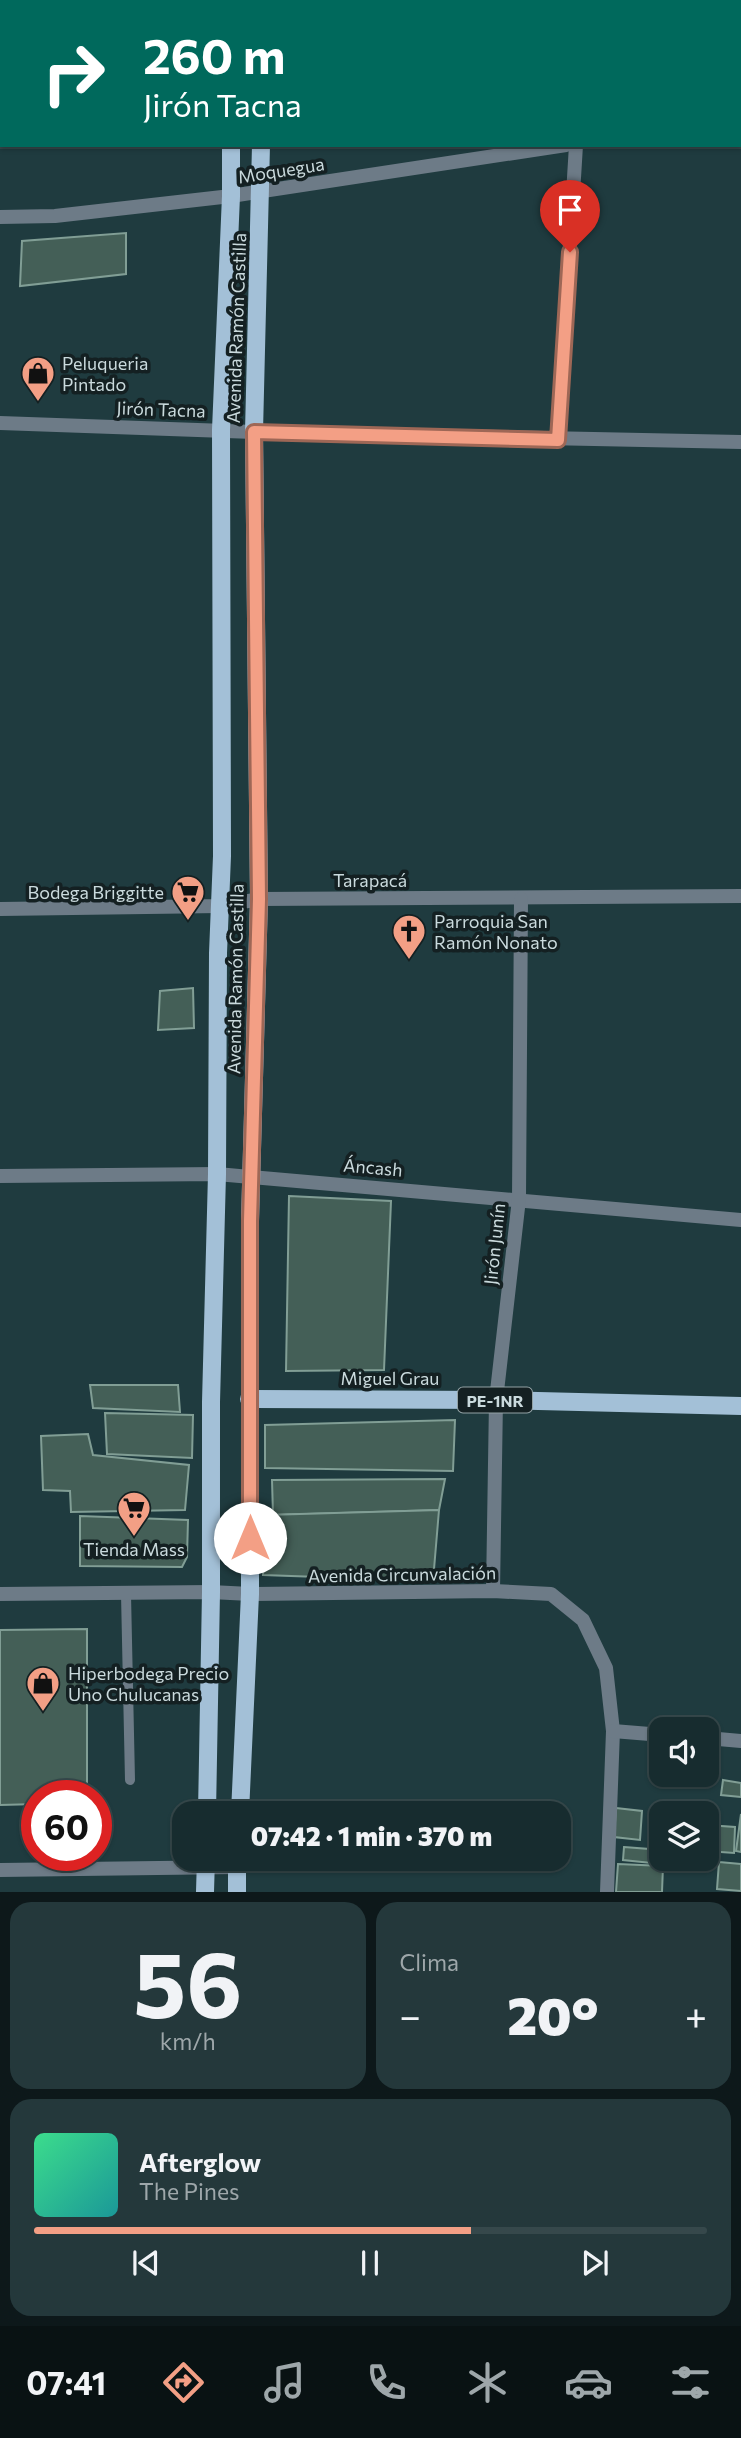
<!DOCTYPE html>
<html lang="es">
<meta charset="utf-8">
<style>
:root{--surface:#172c2f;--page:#24383b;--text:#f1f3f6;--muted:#9ea7aa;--line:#36484b;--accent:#f39f85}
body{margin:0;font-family:Commissioner,sans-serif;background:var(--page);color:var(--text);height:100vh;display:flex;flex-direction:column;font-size:26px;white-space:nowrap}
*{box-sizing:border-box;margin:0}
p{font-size:23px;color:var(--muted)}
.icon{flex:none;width:38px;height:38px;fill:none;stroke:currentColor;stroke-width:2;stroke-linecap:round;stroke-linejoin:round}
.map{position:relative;height:1892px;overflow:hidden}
.details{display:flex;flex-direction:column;gap:10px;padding:10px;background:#0d181a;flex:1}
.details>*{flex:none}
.guide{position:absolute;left:0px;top:0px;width:742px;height:147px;box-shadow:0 2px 5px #0004,0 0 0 2px var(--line);background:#00695c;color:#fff;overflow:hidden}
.tools{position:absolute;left:649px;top:1717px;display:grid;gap:14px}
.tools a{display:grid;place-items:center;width:70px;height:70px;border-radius:14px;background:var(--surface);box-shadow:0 2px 5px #0004,0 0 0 2px var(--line);font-size:35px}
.speed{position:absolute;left:21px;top:1780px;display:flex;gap:14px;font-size:35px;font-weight:700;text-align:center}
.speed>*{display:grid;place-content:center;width:91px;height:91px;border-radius:50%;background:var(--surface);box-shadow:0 2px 5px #0004,0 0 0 2px var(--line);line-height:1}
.speed .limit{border:10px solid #d22;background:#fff;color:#111}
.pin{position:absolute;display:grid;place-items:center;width:60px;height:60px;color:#fff;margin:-72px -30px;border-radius:50% 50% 50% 0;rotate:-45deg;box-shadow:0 0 7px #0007}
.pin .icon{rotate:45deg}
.me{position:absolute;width:77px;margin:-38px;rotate:0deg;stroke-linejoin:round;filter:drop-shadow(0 0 5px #0008)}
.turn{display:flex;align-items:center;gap:24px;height:147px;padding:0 28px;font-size:32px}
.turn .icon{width:91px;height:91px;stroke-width:2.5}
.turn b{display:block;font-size:49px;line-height:60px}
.big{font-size:52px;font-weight:800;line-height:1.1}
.details .tile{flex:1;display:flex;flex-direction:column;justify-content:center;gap:10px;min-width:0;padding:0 24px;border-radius:21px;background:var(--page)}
.details .dial{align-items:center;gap:0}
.dial b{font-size:91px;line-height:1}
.song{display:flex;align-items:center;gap:21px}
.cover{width:84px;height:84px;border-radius:10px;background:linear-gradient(135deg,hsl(150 70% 55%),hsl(180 70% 35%))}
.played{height:7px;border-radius:4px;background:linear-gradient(90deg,var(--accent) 65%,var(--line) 65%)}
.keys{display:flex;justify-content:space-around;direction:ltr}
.heat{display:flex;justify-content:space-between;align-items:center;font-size:38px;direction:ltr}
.details .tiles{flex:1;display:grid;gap:10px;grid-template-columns:1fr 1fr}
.tile:last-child{grid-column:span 2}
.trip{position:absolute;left:172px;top:1801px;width:399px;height:70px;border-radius:21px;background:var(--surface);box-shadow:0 2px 5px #0004,0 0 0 2px var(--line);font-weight:800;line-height:70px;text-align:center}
.menu{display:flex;height:112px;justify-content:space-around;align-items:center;background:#091213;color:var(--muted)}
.menu .icon{width:49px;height:49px}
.menu .current{color:var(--accent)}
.menu b{font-size:32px;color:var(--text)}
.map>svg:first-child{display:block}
.building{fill:#445f57;stroke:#819e95;stroke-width:2}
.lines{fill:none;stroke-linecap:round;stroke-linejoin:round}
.service{stroke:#6d7b87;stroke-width:10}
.minor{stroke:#6d7b87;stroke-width:14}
.primary{stroke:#a3c0d7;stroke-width:18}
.route-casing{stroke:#9e6756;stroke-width:18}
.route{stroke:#f39f85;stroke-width:12}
.labels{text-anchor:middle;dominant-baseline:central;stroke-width:7;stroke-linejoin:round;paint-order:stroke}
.shield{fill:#142022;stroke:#93a2a5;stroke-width:2}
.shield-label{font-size:16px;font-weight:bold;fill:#cadadd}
.street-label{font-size:18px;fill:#cadadd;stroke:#142022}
.poi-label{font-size:18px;fill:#cadadd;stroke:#142022;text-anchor:start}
</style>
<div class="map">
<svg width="741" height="1892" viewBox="0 0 741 1892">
<rect width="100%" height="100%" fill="#1f3b3f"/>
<g class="building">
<path d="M 126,233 L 126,274 L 20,286 L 22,241 Z"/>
<path d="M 193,988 L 194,1028 L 158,1030 L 160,991 Z"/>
<path d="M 289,1196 L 391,1201 L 384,1370 L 286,1371 Z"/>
<path d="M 90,1385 L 178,1385 L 180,1412 L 93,1408 Z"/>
<path d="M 105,1413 L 193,1415 L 192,1458 L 107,1454 Z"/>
<path d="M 455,1420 L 453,1471 L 265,1468 L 265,1425 Z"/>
<path d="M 88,1434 L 93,1455 L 189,1465 L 185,1510 L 71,1512 L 70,1491 L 43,1490 L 41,1436 Z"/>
<path d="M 445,1479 L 439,1510 L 273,1515 L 272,1480 Z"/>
<path d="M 439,1510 L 433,1581 L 263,1575 L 265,1515 Z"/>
<path d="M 80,1516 L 188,1520 L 187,1557 L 182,1567 L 80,1566 Z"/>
<path d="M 87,1629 L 87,1796 L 37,1796 L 37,1804 L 0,1805 L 0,1630 Z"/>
<path d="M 723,1780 L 741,1783 L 741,1797 L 721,1795 Z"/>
<path d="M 616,1808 L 642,1811 L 640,1840 L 614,1837 Z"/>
<path d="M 741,1814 L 741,1852 L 736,1851 Z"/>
<path d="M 707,1825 L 735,1827 L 734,1853 L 707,1851 Z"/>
<path d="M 624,1847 L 662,1850 L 661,1864 L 623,1860 Z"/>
<path d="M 719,1862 L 741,1864 L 741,1891 L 717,1889 Z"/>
<path d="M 618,1864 L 663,1866 L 662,1892 L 616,1892 Z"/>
</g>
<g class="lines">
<path class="service" d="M 126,1594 L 130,1780"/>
<g class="minor">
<path d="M 575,0 L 575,2"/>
<path d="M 740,129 L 741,129"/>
<path d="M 0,217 L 55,216 L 231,196 L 566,145"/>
<path d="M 0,423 L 254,432 L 741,442"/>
<path d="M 558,440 L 576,145"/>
<path d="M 0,909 L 220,906 L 259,899 L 741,896"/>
<path d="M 0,1176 L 217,1174 L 741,1220"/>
<path d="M 493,1591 L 496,1400 L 519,1199 L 521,899"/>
<path d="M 0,1594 L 211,1592 L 250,1594 L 493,1591 L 551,1594 L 583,1620 L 606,1668 L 613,1731 L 607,1892"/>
<path d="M 613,1731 L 662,1735"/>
<path d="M 707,1738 L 741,1741"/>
<path d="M 0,1870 L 237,1867"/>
</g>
<g class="primary">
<path d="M 232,2 L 232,0"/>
<path d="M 261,2 L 261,0"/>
<path d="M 249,1399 L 496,1400 L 741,1406"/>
<path d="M 207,1813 L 211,1592 L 211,1402 L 217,1174 L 218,953 L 222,856 L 221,430 L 231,196 L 231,145"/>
<path d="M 240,1813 L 250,1594 L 250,1221 L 259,899 L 254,432 L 261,145"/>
<path d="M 205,1892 L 206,1858"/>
<path d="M 237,1892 L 237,1858"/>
</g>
</g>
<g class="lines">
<defs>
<path id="route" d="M 250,1538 L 250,1221 L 259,899 L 254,432 L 558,440 L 570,252"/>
</defs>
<use href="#route" class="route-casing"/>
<use href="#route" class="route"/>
</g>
<defs>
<symbol id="shop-pin" viewBox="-11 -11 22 30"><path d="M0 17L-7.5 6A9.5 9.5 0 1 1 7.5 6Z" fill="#f39f85" stroke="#142022"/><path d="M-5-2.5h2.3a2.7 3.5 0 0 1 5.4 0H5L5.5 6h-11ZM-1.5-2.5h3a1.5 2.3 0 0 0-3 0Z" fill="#111"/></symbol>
<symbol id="supermarket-pin" viewBox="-11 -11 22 30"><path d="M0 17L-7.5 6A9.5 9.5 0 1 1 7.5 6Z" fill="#f39f85" stroke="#142022"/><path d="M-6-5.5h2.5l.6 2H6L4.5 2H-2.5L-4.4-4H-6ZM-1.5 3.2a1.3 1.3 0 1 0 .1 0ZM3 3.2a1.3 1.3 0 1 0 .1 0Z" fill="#111"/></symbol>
<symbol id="church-pin" viewBox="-11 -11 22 30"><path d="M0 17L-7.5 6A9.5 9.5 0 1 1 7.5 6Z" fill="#f39f85" stroke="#142022"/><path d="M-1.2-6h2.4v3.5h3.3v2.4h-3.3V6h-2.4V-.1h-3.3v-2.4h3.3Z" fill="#111"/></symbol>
</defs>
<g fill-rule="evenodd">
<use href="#shop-pin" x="19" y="354" width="38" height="52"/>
<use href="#supermarket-pin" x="169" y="873" width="38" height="52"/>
<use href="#church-pin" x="390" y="912" width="38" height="52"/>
<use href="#supermarket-pin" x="115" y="1489" width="38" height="52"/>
<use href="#shop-pin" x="24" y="1664" width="38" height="52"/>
</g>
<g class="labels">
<rect class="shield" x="458" y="1387.5" width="74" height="25" rx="5"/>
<g class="shield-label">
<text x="495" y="1400">PE-1NR</text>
</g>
<g class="street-label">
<text transform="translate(281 170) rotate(-9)">Moquegua</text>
<text transform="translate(236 328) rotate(-88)">Avenida Ramón Castilla</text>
<text transform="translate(161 409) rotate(2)">Jirón Tacna</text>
<text x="370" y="880">Tarapacá</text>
<text transform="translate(235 979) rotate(-89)">Avenida Ramón Castilla</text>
<text transform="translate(373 1167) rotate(5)">Áncash</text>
<text transform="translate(494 1244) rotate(-84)">Jirón Junín</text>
<text x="390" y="1378">Miguel Grau</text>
<text transform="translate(402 1574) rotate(-1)">Avenida Circunvalación</text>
</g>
<g class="poi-label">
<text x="62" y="363">Peluqueria<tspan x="62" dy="21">Pintado</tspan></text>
<text x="164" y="892" text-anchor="end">Bodega Briggitte</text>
<text x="434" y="921">Parroquia San<tspan x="434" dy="21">Ramón Nonato</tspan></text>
<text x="134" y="1549" text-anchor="middle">Tienda Mass</text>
<text x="68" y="1673">Hiperbodega Precio<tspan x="68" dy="21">Uno Chulucanas</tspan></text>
</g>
</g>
</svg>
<div class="tools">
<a><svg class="icon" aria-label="sound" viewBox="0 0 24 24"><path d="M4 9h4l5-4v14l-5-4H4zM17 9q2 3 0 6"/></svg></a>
<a><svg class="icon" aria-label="layers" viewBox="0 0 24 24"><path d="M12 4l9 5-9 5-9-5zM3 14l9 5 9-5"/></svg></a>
</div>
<div class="speed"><div class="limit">60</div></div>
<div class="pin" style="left:570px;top:252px;background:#d93025"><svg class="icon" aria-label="arrive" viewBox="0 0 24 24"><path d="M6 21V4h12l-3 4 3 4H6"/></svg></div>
<svg class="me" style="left:250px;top:1538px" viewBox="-20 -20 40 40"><circle r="19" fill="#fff"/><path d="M0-13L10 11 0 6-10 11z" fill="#f39f85"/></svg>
<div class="trip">07:42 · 1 min · 370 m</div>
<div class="guide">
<div class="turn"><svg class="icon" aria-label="right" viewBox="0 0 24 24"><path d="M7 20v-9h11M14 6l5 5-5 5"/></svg><div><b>260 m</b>Jirón Tacna</div></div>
</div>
</div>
<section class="details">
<div class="tiles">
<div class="tile dial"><b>56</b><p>km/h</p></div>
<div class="tile"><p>Clima</p>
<div class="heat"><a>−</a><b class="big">20°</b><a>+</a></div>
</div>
<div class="tile">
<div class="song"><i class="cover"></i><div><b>Afterglow</b><p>The Pines</p></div></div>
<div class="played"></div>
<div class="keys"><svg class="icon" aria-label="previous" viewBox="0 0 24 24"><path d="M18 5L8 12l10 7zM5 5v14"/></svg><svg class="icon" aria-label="pause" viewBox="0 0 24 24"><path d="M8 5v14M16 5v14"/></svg><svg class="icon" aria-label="next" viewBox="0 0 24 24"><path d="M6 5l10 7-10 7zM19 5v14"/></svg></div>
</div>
</div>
</section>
<nav class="menu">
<b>07:41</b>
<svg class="icon current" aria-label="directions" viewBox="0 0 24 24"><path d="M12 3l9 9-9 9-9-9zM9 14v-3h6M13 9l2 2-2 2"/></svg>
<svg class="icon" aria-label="music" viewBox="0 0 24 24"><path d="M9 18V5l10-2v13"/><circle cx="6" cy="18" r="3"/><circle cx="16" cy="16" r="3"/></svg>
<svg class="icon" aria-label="phone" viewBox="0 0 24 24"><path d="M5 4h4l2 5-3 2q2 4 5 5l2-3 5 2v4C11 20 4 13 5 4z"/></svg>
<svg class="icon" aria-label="climate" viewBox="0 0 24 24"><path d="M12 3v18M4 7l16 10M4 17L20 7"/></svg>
<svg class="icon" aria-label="car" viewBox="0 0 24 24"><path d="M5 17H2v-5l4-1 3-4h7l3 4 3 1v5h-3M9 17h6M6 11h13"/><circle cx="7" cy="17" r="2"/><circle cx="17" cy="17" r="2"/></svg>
<svg class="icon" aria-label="filters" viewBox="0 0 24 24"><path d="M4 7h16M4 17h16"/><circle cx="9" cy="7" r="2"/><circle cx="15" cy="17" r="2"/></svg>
</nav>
